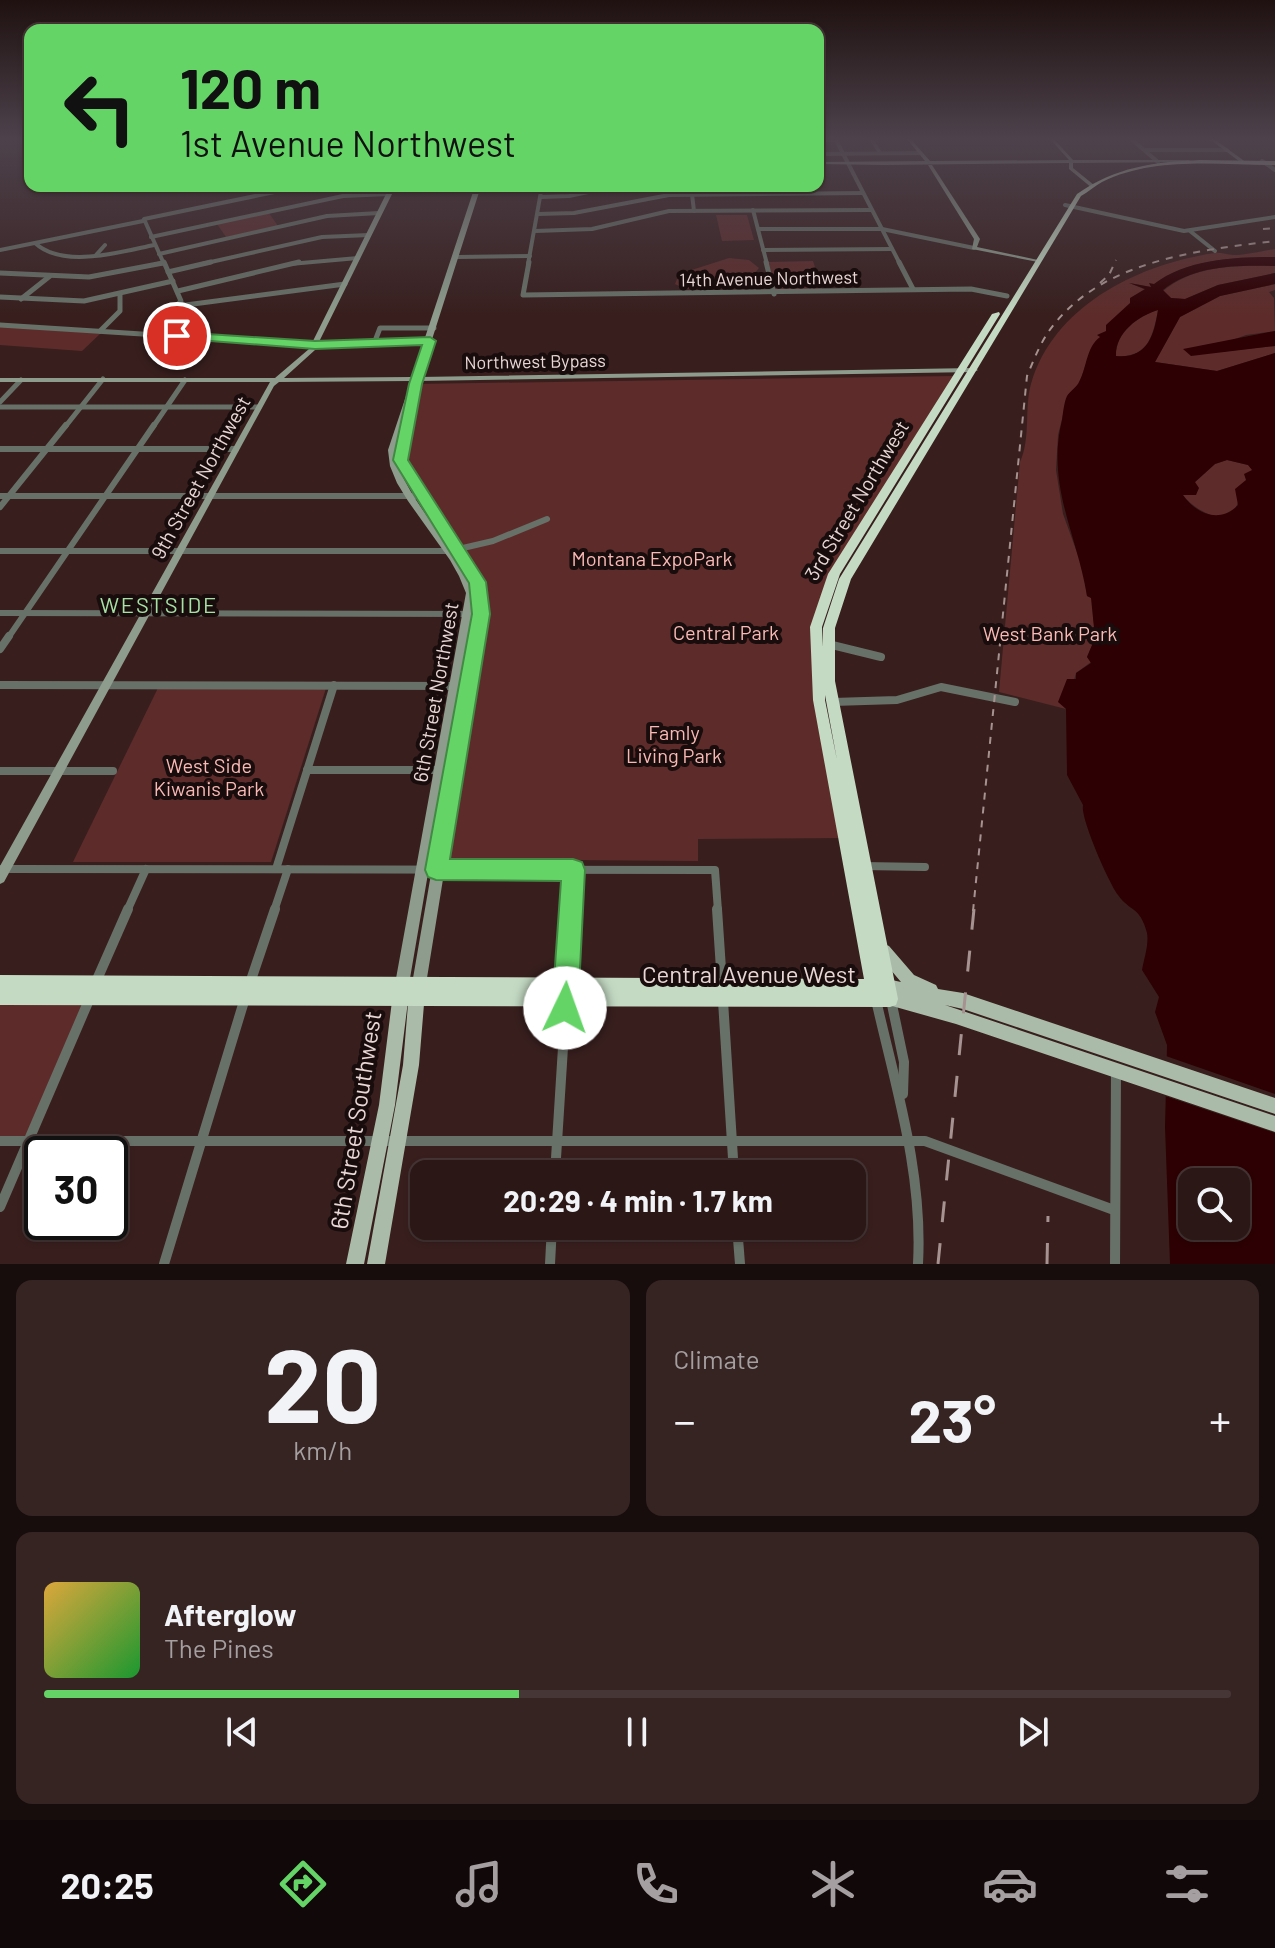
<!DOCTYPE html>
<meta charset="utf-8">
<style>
:root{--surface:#2a1716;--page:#362423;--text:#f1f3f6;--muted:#a59fa1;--line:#463635;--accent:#65d467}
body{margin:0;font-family:Barlow,sans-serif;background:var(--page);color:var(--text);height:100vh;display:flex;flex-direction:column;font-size:30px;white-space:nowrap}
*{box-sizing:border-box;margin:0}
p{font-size:26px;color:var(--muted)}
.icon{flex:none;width:44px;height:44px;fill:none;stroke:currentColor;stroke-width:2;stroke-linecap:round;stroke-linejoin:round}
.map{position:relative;height:1264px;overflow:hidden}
.sheet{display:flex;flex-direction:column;gap:16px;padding:16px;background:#170d0c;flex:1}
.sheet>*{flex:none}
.top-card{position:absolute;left:24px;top:24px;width:800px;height:168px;border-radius:16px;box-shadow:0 2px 6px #0004,0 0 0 2px var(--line);background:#65d467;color:#111;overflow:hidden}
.fabs{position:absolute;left:1178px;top:1168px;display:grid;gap:16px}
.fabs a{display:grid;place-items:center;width:72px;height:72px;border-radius:16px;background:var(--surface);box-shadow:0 2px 6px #0004,0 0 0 2px var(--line);font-size:40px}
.speed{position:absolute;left:24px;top:1136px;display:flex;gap:16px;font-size:40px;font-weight:700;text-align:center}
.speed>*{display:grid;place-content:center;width:104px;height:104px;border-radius:50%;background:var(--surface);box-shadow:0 2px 6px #0004,0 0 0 2px var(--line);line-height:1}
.speed .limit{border:4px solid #111;border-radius:12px;background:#fff;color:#111}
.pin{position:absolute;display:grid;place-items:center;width:68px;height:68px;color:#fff;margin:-34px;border:4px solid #fff;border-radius:50%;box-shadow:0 2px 8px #0007}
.me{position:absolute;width:88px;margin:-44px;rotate:3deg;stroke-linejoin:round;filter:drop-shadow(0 0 6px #0008)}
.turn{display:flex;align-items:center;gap:28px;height:168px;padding:0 24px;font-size:36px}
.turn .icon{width:104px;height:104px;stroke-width:2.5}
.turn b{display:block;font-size:56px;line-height:68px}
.big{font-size:60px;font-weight:700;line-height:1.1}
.sheet .widget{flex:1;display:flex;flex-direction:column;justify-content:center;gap:12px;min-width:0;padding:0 28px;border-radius:16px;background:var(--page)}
.sheet .dial{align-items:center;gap:0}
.dial b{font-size:104px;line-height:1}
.song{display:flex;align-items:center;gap:24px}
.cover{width:96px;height:96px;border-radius:12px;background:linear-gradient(135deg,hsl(40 70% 55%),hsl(130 70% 35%))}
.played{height:8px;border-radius:4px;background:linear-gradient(90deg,var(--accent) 40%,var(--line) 40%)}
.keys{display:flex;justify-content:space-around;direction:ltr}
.heat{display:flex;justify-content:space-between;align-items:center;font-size:44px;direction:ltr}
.sheet .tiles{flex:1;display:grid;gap:16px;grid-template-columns:1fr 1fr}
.widget:last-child{grid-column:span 2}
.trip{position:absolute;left:410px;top:1160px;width:456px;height:80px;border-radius:16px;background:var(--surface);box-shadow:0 2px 6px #0004,0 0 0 2px var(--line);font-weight:700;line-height:80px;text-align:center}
.dock{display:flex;height:128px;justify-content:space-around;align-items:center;background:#110909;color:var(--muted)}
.dock .icon{width:56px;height:56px}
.dock .active{color:var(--accent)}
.dock b{font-size:36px;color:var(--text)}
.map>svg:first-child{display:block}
.green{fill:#5d2c2a}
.water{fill:#2d0003;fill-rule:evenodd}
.pier{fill:#381f1e}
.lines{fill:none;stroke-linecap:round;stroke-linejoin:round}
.street-far4{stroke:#687168;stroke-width:4}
.street-far3{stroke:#687168;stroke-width:5}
.street-far2{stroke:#687168;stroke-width:6}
.street-far1{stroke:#687168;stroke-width:8}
.street{stroke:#687168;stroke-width:10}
.secondary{fill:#8d9c8d;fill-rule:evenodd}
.primary{fill:#aabca9;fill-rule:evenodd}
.highway{fill:#c4dac3;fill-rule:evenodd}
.rail-far1{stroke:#a69290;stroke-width:2;stroke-dasharray:7 7;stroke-linecap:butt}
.rail{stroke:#a69290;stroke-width:3;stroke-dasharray:21 21;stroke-linecap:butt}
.route{fill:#65d467;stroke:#428a43;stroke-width:2}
.labels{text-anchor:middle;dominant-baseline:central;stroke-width:8;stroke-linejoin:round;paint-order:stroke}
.far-street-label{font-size:18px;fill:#e8d7d5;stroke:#180c0c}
.street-label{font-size:20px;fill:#e8d7d5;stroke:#180c0c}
.park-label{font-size:20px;fill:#f9b9b5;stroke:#180c0c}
.neighbourhood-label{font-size:22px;letter-spacing:2px;fill:#a8e1a6;stroke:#180c0c}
.near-street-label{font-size:24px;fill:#e8d7d5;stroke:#180c0c}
</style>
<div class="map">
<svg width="1275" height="1264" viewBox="0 0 1275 1264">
<rect width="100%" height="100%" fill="#381f1e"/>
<g class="green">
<path d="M 269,213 L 278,226 L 226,237 L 217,224 Z"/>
<path d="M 716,215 L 747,215 L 754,240 L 722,241 Z"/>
<path d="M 1275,249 L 1275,257 C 1231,257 1184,260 1151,287 L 1130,283 L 1146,290 L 1091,349 L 1079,384 L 1068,395 L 1058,435 L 1056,470 L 1063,514 L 1083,569 L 1087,596 L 1092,598 L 1095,638 L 1087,657 L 1091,662 L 1076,673 L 1066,709 L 999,692 L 1020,462 C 1031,437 1024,409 1031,384 C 1054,305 1139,264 1215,253 C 1220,252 1227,255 1233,255 C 1247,255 1261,251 1275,249 Z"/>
<path d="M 729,258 L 749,260 L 759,268 L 754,274 C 730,282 699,299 675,284 L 679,274 Z"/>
<path d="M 813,261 L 823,291 L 774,294 L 766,262 Z"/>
<path d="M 1275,266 L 1275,273 L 1218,285 L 1185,299 L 1171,298 L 1163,291 C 1194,265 1237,265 1275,266 Z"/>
<path d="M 1275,284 L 1275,290 L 1269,292 L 1274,298 L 1275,331 L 1246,335 L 1191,355 L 1275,346 L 1275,353 L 1217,371 L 1155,362 L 1180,317 L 1220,296 Z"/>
<path d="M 1158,310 C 1153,336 1148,358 1116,356 C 1115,333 1138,316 1158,310 Z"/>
<path d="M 0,325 L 103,331 L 82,351 L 0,345 Z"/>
<path d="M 956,376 L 834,574 L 814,641 L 845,838 L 698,839 L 698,861 L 440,859 L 472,685 L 477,582 L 402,467 L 402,442 L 416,384 Z"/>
<path d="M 1227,460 L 1248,465 L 1253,470 C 1245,482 1242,494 1237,505 C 1225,530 1192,508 1182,494 L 1215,464 Z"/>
<path d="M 158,688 L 326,688 L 271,862 L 73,862 Z"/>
<path d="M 0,997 L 90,997 L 28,1141 L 0,1141 Z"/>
</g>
<g class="water">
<path d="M 1275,257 L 1275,266 C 1237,265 1194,265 1163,290 L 1171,298 L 1185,299 L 1218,285 L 1275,273 L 1275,284 L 1220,296 L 1180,317 L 1155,362 L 1217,371 L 1275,353 L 1275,1264 L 1170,1264 L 1165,1127 L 1167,1045 L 1155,1012 L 1159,997 L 1142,970 C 1144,959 1149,944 1147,933 C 1140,906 1130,912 1118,895 C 1109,883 1080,818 1083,805 L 1067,775 L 1066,709 L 1058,702 L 1067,679 L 1076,679 L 1076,673 L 1091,663 L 1087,657 L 1095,638 L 1091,598 L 1087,596 C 1077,534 1046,485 1062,420 C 1063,413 1064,402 1067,396 C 1070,391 1077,387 1079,382 C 1087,368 1086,347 1100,337 L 1097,335 L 1106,331 L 1106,325 L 1130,303 L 1130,298 L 1145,289 L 1129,283 L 1151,287 L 1149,283 L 1154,284 C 1187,259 1233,257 1275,257 ZM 1158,310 C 1154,335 1148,359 1116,356 C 1115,333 1138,316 1158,310 ZM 1227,460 L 1248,465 L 1252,470 L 1244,474 L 1246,480 L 1235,489 L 1238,505 C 1220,524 1196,514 1183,495 L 1196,495 L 1199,488 L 1195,482 L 1215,464 ZM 1192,1182 L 1236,1182 L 1236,1226 L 1192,1226 Z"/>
<path d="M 1275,331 L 1275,346 L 1191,356 L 1183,349 Z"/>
</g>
<path class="pier" d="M 1163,1055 L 1275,1094 L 1275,1133 L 1162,1095 Z"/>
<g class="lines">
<g class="street-far4">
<path d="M 835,138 L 900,264"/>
<path d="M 871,138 L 880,153"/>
<path d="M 1130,138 L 1158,162"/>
<path d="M 818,140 L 836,140"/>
<path d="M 1145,150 L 1227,150"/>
<path d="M 818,154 L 919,153"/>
<path d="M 1262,161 L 1275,170"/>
<path d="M 691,186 L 694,211"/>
<path d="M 540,197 L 569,196 L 617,186"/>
<path d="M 1065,205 L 1184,231 L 1275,217"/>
<path d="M 753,210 L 767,264"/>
<path d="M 538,214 L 574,213 L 669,195 L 863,193"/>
<path d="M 758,229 L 882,229 L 974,248"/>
<path d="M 535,231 L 592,229 L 669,211 L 871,210"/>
<path d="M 1190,231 L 1215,251"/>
<path d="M 151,237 L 343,196 L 389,194"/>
<path d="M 35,243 C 63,269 120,252 154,245"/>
<path d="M 0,250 L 143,221"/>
<path d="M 763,250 L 892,249"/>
<path d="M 159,254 L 327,216 L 379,213"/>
<path d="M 96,255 L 105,245"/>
<path d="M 457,257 L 530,256"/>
<path d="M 157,264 L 163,263"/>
<path d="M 164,264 L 144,219 L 304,186"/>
<path d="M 202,264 L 322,237 L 369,235"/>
<path d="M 290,264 L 358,258"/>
<path d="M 528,264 L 542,186"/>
</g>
<g class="street-far3">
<path d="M 529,262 L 523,295 L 971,289 L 1007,296"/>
<path d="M 766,262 L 774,294"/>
<path d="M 899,262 L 913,289"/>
<path d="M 168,272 L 211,262"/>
<path d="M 0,273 L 89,277 L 163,263"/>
<path d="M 178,291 L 299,262"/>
<path d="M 0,297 L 84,301 L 173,281"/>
<path d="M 21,299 L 50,276"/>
<path d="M 178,306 L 345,284"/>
<path d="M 0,325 L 315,345 L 430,341"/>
<path d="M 100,331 L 120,311 L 120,294"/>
<path d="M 150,334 L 181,301 L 164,262"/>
<path d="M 375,341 L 380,328 L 434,328"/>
<path d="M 0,402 L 21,380"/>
<path d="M 0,407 L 259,407"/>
<path d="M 65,427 L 103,379"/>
<path d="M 153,427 L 185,380"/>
</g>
<g class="street-far2">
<path d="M 0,449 L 236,449"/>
<path d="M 0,496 L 420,496"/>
<path d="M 0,507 L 66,425"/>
<path d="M 0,551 L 450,551 L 493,541 L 547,519"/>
<path d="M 0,613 L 481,614"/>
<path d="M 8,638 L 154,425"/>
</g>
<g class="street-far1">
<path d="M 828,644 L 881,657"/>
<path d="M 0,649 L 9,636"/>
<path d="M 0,685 L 458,686"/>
<path d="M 833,702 L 897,700 L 941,687 L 1015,702"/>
<path d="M 307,770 L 443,770"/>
<path d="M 0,771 L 113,771"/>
<path d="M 863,866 L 925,867"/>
<path d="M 0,869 L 715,870 L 718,911"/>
<path d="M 276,869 L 334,685"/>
<path d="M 127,911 L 146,869"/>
<path d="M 274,911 L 288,869"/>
<path d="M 571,911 L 573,870"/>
</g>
<g class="street">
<path d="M 717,909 L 722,984"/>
<path d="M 250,983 L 275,909"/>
<path d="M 95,984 L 128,909"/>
<path d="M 566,987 L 571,909"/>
<path d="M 876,1000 C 896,1088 923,1173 918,1264"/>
<path d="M 891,1000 L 904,1062 L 903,1094"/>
<path d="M 723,1001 L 734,1174"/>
<path d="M 0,1141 L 925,1141 L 1114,1210"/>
<path d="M 555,1174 L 566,1000"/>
<path d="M 0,1207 L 89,1000"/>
<path d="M 737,1226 L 740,1264"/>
<path d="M 164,1264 L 245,998"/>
<path d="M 550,1264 L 552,1226"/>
<path d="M 1115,1264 L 1116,1070"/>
</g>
<g class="secondary">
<path d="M 906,138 L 910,138 L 930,161 L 1069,160 L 1049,138 L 1053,138 L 1073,160 L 1189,160 L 1191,161 L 1189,162 L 1073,163 L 1073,168 L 1094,185 L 1092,188 L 1069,169 L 1069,163 L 884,165 L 818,164 L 818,162 L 925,161 Z"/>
<path d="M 1208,138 L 1213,138 L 1247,163 L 1243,164 Z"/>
<path d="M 928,165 L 932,165 L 980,239 L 977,247 L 1038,260 L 1038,262 L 972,249 L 974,239 Z"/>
<path d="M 390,186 L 396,186 L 315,350 L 284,378 L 412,377 L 475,186 L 481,186 L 420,377 L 974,368 L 978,370 L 974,372 L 418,381 L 415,392 L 420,394 L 404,453 L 406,467 L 455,534 L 468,555 L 477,574 L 483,593 L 486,614 L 426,984 L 424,989 L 419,991 L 414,989 L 412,984 L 476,614 L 475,600 L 409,984 L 407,989 L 402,991 L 397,989 L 395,984 L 466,593 L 459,576 L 450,560 L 408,501 L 397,483 L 390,466 L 388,450 L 411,381 L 279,382 L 274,386 L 4,882 L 0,884 L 0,866 L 270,382 L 0,382 L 0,378 L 275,378 L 309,349 ZM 400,471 L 448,538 L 468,574 C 446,539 417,508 400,471 Z"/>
</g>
<g class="primary">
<path d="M 884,944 L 889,946 L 914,975 L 936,985 L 938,989 L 963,993 L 1275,1098 L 1275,1114 L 963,1009 L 945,1005 L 1275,1116 L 1275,1132 L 956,1024 L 885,1004 L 882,999 L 885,994 L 882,992 L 879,987 L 882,982 L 887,979 L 901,982 L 879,956 L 877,951 L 879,946 Z"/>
<path d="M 417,984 L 422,987 L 425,992 L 419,1065 L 385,1264 L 367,1264 L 403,1065 L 409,992 L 412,987 Z"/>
<path d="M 401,985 L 406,988 L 409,993 L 395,1105 L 364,1264 L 346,1264 L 379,1105 L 393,993 L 396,988 Z"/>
</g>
<path class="highway" d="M 1200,160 L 1275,161 L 1275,165 C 1219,165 1154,156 1102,182 C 1095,186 1088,192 1081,196 L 851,579 L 835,628 L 835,681 L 898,999 L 896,1005 L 890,1007 L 0,1005 L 0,975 L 864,979 L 813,700 L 810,627 L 828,574 L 992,314 L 999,312 L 1000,314 L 840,574 L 822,627 L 823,647 L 823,628 L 839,579 L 1077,194 C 1116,167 1153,162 1200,160 ZM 825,695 L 837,760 L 825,700 Z"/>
<g class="rail-far1">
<path d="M 1263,229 L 1275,228"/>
<path d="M 1100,283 L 1109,275 L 1116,260"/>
<path d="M 973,911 L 1027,376 C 1035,357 1042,338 1056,322 C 1107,260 1200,250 1275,241"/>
</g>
<g class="rail">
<path d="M 938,1264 L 974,909"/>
<path d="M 1047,1264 L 1048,1216"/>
</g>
</g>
<linearGradient id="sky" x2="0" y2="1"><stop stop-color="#1f1110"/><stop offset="0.44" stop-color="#4d424c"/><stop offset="1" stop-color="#4d424c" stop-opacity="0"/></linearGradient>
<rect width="1275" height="315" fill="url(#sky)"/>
<path class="route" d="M 177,332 L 315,341 L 430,337 L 436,341 L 422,384 L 408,460 L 486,582 L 490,614 L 450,859 L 573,859 L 582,862 L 585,870 L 578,1008 L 574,1017 L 565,1021 L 556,1017 L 552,1008 L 561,881 L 436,880 L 428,877 L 425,870 L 472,614 L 469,583 L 393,460 L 409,384 L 422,345 L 315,349 L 172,338 L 172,333 Z"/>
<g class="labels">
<g class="far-street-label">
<text transform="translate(769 278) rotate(-1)">14th Avenue Northwest</text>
<text transform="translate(535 361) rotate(-1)">Northwest Bypass</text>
</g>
<g class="street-label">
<text transform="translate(200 477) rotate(-61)">9th Street Northwest</text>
<text transform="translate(856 500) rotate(-59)">3rd Street Northwest</text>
<text transform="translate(435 692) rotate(-80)">6th Street Northwest</text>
</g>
<g class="park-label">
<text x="652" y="558">Montana ExpoPark</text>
<text x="726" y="632">Central Park</text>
<text x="1050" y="633">West Bank Park</text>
<text x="674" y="732">Famly<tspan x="674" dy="23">Living Park</tspan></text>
<text x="209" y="765">West Side<tspan x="209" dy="23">Kiwanis Park</tspan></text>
</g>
<g class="neighbourhood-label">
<text x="159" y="604">WESTSIDE</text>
</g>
<g class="near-street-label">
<text x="749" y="973">Central Avenue West</text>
<text transform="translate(355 1120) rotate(-81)">6th Street Southwest</text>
</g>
</g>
</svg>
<div class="fabs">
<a><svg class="icon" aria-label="search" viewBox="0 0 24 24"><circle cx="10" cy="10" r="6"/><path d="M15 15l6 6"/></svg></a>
</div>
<div class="speed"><div class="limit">30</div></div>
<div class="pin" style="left:177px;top:336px;background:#d93025"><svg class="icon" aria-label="arrive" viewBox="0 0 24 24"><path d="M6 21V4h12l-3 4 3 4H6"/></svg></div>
<svg class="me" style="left:565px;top:1008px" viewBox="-20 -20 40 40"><circle r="19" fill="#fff"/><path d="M0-13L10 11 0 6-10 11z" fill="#65d467"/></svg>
<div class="trip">20:29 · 4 min · 1.7 km</div>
<div class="top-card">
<div class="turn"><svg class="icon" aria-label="left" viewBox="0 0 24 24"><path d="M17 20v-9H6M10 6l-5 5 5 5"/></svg><div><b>120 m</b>1st Avenue Northwest</div></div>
</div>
</div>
<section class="sheet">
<div class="tiles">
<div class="widget dial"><b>20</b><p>km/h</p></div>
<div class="widget"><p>Climate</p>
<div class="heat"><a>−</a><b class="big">23°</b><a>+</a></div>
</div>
<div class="widget">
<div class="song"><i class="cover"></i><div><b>Afterglow</b><p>The Pines</p></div></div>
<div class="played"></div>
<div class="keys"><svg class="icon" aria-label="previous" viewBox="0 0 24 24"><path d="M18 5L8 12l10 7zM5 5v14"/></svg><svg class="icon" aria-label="pause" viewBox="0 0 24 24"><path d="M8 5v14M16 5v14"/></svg><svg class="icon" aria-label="next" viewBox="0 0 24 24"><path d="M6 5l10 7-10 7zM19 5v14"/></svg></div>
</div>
</div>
</section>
<nav class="dock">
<b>20:25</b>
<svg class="icon active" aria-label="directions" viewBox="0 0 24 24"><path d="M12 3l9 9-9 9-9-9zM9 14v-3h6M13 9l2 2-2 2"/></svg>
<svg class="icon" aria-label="music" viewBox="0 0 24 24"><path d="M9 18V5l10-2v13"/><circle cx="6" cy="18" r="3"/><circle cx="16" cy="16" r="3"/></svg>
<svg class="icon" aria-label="phone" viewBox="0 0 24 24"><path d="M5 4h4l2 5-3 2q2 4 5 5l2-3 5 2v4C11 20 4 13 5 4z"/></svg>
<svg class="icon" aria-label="climate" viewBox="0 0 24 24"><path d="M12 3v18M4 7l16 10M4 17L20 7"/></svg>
<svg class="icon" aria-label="car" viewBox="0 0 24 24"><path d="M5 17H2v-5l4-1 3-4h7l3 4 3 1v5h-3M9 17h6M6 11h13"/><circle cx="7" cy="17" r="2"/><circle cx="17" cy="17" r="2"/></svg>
<svg class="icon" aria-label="filters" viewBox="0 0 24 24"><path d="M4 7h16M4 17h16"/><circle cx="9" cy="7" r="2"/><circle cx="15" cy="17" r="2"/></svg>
</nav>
